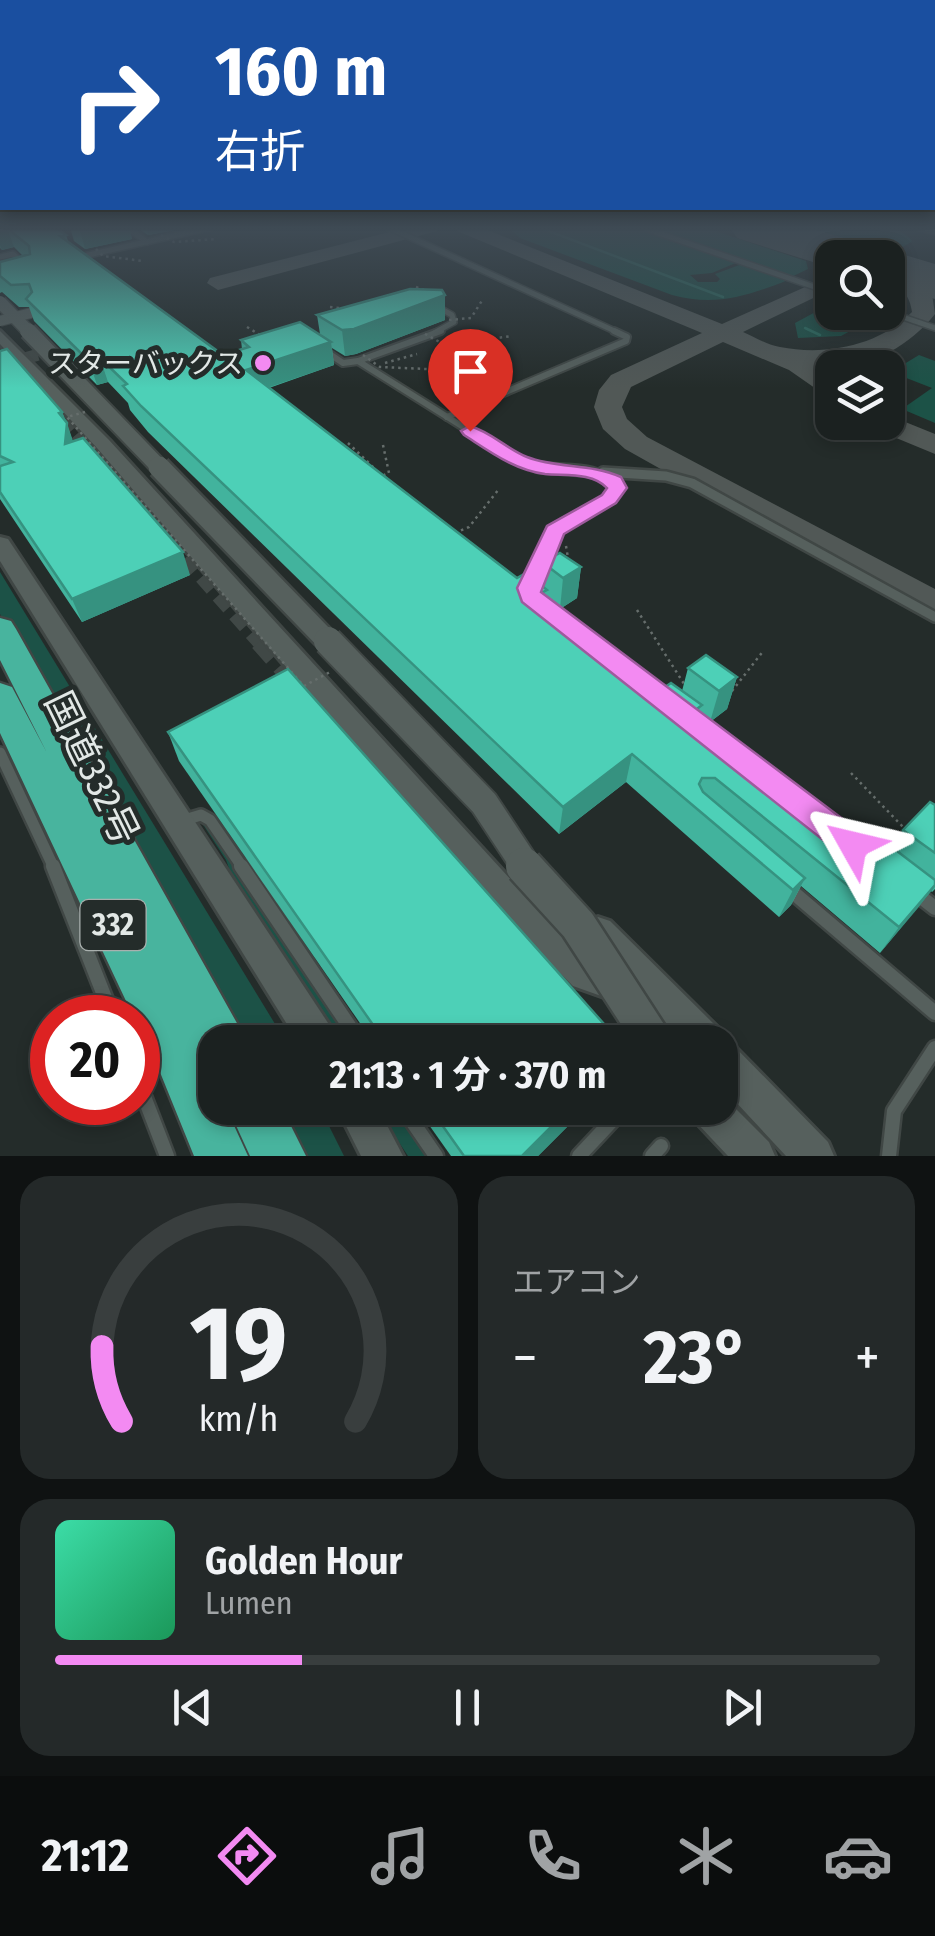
<!DOCTYPE html>
<html lang="ja">
<meta charset="utf-8">
<style>
:root{--surface:#1b2120;--page:#242929;--text:#f1f3f6;--muted:#a0a3a5;--line:#393e3e;--accent:#f38af2}
body{margin:0;font-family:"Fira Sans Condensed","Noto Sans JP",sans-serif;background:var(--page);color:var(--text);height:100vh;display:flex;flex-direction:column;font-size:38px;white-space:nowrap}
*{box-sizing:border-box;margin:0}
p{font-size:32px;color:var(--muted)}
.icon{flex:none;width:55px;height:55px;fill:none;stroke:currentColor;stroke-width:2;stroke-linecap:round;stroke-linejoin:round}
.map{position:relative;height:1156px;overflow:hidden}
.details{display:flex;flex-direction:column;gap:20px;padding:20px;background:#0f1212;flex:1}
.details>*{flex:none}
.guide{position:absolute;left:0px;top:0px;width:935px;height:210px;box-shadow:0 5px 15px #0003,0 0 0 2px var(--line);background:#1a4fa0;color:#fff;overflow:hidden}
.buttons{position:absolute;left:815px;top:240px;display:grid;gap:20px}
.buttons a{display:grid;place-items:center;width:90px;height:90px;border-radius:20px;background:var(--surface);box-shadow:0 5px 15px #0003,0 0 0 2px var(--line);font-size:50px}
.speed{position:absolute;left:30px;top:995px;display:flex;gap:20px;font-size:50px;font-weight:700;text-align:center}
.speed>*{display:grid;place-content:center;width:130px;height:130px;border-radius:50%;background:var(--surface);box-shadow:0 5px 15px #0003,0 0 0 2px var(--line);line-height:1}
.speed .limit{border:15px solid #d22;background:#fff;color:#111}
.pin{position:absolute;display:grid;place-items:center;width:85px;height:85px;color:#fff;margin:-102px -42px;border-radius:50% 50% 50% 0;rotate:-45deg;box-shadow:0 0 10px #0007}
.pin .icon{rotate:45deg}
.me{position:absolute;width:110px;margin:-55px;rotate:307deg;stroke-linejoin:round;filter:drop-shadow(0 0 8px #0008)}
.turn{display:flex;align-items:center;gap:35px;height:210px;padding:0 50px;font-size:45px}
.turn .icon{width:130px;height:130px;stroke-width:2.5}
.turn b{display:block;font-size:70px;line-height:85px}
.big{font-size:75px;font-weight:700;line-height:1.1}
.details .widget{flex:1;display:flex;flex-direction:column;justify-content:center;gap:15px;min-width:0;padding:0 35px;border-radius:30px;background:var(--page)}
.details .dial{align-items:center;gap:0}
.dial svg{height:260px;overflow:visible;fill:none;stroke:var(--line);stroke-width:7;stroke-linecap:round;text-anchor:middle}
.dial text{fill:var(--text);stroke:none}
.song{display:flex;align-items:center;gap:30px}
.cover{width:120px;height:120px;border-radius:15px;background:linear-gradient(135deg,hsl(160 70% 55%),hsl(150 70% 35%))}
.played{height:10px;border-radius:5px;background:linear-gradient(90deg,var(--accent) 30%,var(--line) 30%)}
.keys{display:flex;justify-content:space-around;direction:ltr}
.heat{display:flex;justify-content:space-between;align-items:center;font-size:55px;direction:ltr}
.details .tiles{flex:1;display:grid;gap:20px;grid-template-columns:1fr 1fr}
.widget:last-child{grid-column:span 2}
.trip{position:absolute;left:198px;top:1025px;width:540px;height:100px;border-radius:30px;background:var(--surface);box-shadow:0 5px 15px #0003,0 0 0 2px var(--line);font-weight:700;line-height:100px;text-align:center}
.tab-bar{display:flex;height:160px;justify-content:space-around;align-items:center;background:#0b0d0d;color:var(--muted)}
.tab-bar .icon{width:70px;height:70px}
.tab-bar .selected{color:var(--accent)}
.tab-bar b{font-size:45px;color:var(--text)}
.map>svg:first-child{display:block}
.green{fill:#1c5247}
.lines{fill:none;stroke-linecap:round;stroke-linejoin:round}
.stream{stroke:#2b6f61;stroke-width:2.5}
.taxiway{fill:#515856;fill-rule:evenodd}
.runway{fill:#515856;fill-rule:evenodd}
.street-tunnel-far2{stroke:#404846;stroke-width:12;stroke-dasharray:12 6;stroke-linecap:butt}
.street-tunnel-far1{stroke:#404846;stroke-width:16;stroke-dasharray:16 9;stroke-linecap:butt}
.street-tunnel{stroke:#404846;stroke-width:21;stroke-dasharray:21 11;stroke-linecap:butt}
.lane-far4-casing{stroke:#404745;stroke-width:8}
.lane-far3-casing{stroke:#404745;stroke-width:10}
.lane-far2-casing{stroke:#404745;stroke-width:14}
.lane-far1-casing{stroke:#404745;stroke-width:16}
.lane-casing{stroke:#404745;stroke-width:19}
.secondary-casing{stroke:#404745;stroke-width:6}
.highway-casing{stroke:#404745;stroke-width:5}
.path{stroke:#666e6c;stroke-width:2.5;stroke-dasharray:2.5 4;stroke-linecap:butt}
.lane-far4{stroke:#56605d;stroke-width:5}
.lane-far3{stroke:#56605d;stroke-width:6}
.lane-far2{stroke:#56605d;stroke-width:9}
.lane-far1{stroke:#56605d;stroke-width:11}
.lane{stroke:#56605d;stroke-width:14}
.secondary{fill:#56605d;fill-rule:evenodd}
.highway{fill:#48b49e;fill-rule:evenodd}
.street-bridge-casing{stroke:#404745;stroke-width:12;stroke-linecap:butt}
.secondary-bridge-far4-casing{stroke:#404745;stroke-width:15;stroke-linecap:butt}
.secondary-bridge-far3-casing{stroke:#404745;stroke-width:20;stroke-linecap:butt}
.secondary-bridge-far2-casing{stroke:#404745;stroke-width:26;stroke-linecap:butt}
.secondary-bridge-far1-casing{stroke:#404745;stroke-width:32;stroke-linecap:butt}
.secondary-bridge-casing{stroke:#404745;stroke-width:41;stroke-linecap:butt}
.path-bridge{stroke:#666e6c;stroke-width:2.5;stroke-dasharray:2.5 4;stroke-linecap:butt}
.street-bridge{stroke:#56605d;stroke-width:10}
.secondary-bridge-far4{stroke:#56605d;stroke-width:12}
.secondary-bridge-far3{stroke:#56605d;stroke-width:16}
.secondary-bridge-far2{stroke:#56605d;stroke-width:21}
.secondary-bridge-far1{stroke:#56605d;stroke-width:28}
.secondary-bridge{stroke:#56605d;stroke-width:36}
.wall{fill:#42b39d}
.shaded-wall{fill:#369280}
.building{fill:#4dd0b7;stroke:#369280;stroke-width:2.5}
.route{fill:#f38af2;stroke:#9e5a9d;stroke-width:2.5}
.poi-dot{fill:#f38af2;stroke:#242c2a;stroke-width:4}
.labels{text-anchor:middle;dominant-baseline:central;stroke-width:10;stroke-linejoin:round;paint-order:stroke}
.far-poi-label{font-size:28px;fill:#e2e8e6;stroke:#242c2a;text-anchor:end}
.shield{fill:#242c2a;stroke:#a9b0ae;stroke-width:2.5}
.shield-label{font-size:30px;font-weight:bold;fill:#e2e8e6}
.near-street-label{font-size:38px;fill:#e2e8e6;stroke:#242c2a}
</style>
<div class="map">
<svg width="935" height="1156" viewBox="0 0 935 1156">
<rect width="100%" height="100%" fill="#242c2a"/>
<g class="green">
<path d="M 508,227 L 638,227 L 738,262 L 712,273 L 690,275 L 698,282 L 717,282 L 720,279 L 715,274 L 742,264 L 788,280 C 748,296 715,307 672,295 L 520,238 Z"/>
<path d="M 644,227 L 703,227 L 806,261 L 808,269 L 789,278 Z"/>
<path d="M 810,227 C 839,227 892,216 912,241 C 889,262 837,235 810,227 Z"/>
<path d="M 832,303 L 835,313 L 823,319 L 852,330 L 841,336 L 798,338 L 795,323 Z"/>
<path d="M 919,355 L 935,361 L 935,423 L 902,409 L 932,388 L 891,372 Z"/>
<path d="M 0,572 L 286,1042 L 239,1042 L 0,614 Z"/>
<path d="M 203,815 L 354,1042 L 334,1042 L 239,896 L 226,860 L 202,823 Z"/>
<path d="M 276,1108 L 320,1108 L 344,1156 L 303,1156 Z"/>
<path d="M 376,1108 L 397,1108 L 430,1156 L 408,1156 Z"/>
</g>
<g class="lines">
<g class="stream">
<path d="M 538,227 L 723,297"/>
<path d="M 805,328 L 820,335"/>
</g>
<g class="taxiway">
<path d="M 409,227 L 440,227 L 437,231 L 218,290 L 207,283 L 210,278 Z"/>
<path d="M 455,227 L 480,227 L 722,324 L 832,275 L 832,289 L 743,332 C 754,337 768,345 780,347 C 825,356 879,346 912,312 C 909,286 889,285 888,267 L 904,265 L 932,294 L 935,314 C 912,344 870,368 832,368 L 832,371 L 830,364 L 816,364 L 832,375 L 832,395 L 822,393 L 789,370 L 723,342 L 631,387 L 622,407 L 627,419 L 647,437 L 935,589 L 935,619 L 921,615 L 625,449 L 603,429 L 594,407 L 599,390 L 611,375 L 702,333 L 457,231 Z"/>
<path d="M 825,242 L 849,258 L 832,258 L 832,262 L 815,248 Z"/>
<path d="M 888,415 L 935,434 L 935,454 L 872,428 L 868,422 L 888,422 Z"/>
</g>
<path class="runway" d="M 730,227 L 807,227 L 874,247 L 878,253 L 888,250 L 935,264 L 935,299 L 888,285 L 888,258 L 832,258 L 832,268 L 737,238 Z"/>
<g class="street-tunnel-far2">
<path d="M 9,363 L 65,347"/>
<path d="M 53,407 L 95,456"/>
</g>
<path class="street-tunnel-far1" d="M 169,539 L 262,644"/>
<path class="street-tunnel" d="M 260,641 L 301,687"/>
<defs>
<g id="lane-far4">
<path d="M 126,227 L 147,242"/>
<path d="M 388,227 L 619,333"/>
<path d="M 641,227 L 832,293"/>
<path d="M 916,227 L 935,232"/>
<path d="M 84,256 L 212,227"/>
<path d="M 0,257 L 13,254 L 23,263"/>
<path d="M 888,312 L 935,328"/>
<path d="M 434,333 L 454,322 L 452,315 L 436,306"/>
</g>
<g id="lane-far3">
<path d="M 441,331 L 358,361 L 516,460 L 556,469"/>
<path d="M 325,351 L 343,363 L 358,361"/>
<path d="M 447,417 L 626,341 L 627,337 L 614,331"/>
</g>
<g id="lane-far2">
<path d="M 603,472 L 666,476 L 692,483 L 935,617"/>
<path d="M 529,590 L 555,530 L 609,499 L 617,488 C 597,464 565,472 537,467"/>
</g>
<g id="lane-far1">
<path d="M 0,753 L 54,868"/>
<path d="M 181,821 L 201,815 L 210,820 L 243,868"/>
</g>
<g id="lane">
<path d="M 53,866 L 113,1018"/>
<path d="M 241,866 L 360,1042"/>
<path d="M 789,889 L 935,1013"/>
<path d="M 917,894 L 935,908"/>
<path d="M 138,1081 L 167,1156"/>
<path d="M 403,1108 L 436,1156"/>
<path d="M 579,1156 L 624,1108"/>
<path d="M 652,1156 L 661,1146"/>
<path d="M 889,1156 L 894,1111 L 935,1048"/>
</g>
<g id="secondary">
<path d="M 0,331 L 109,440 L 513,882 L 595,960 L 603,962 L 586,945 L 581,933 L 586,921 L 598,917 L 610,921 L 719,1029 L 724,1041 L 733,1045 L 828,1142 L 834,1156 L 786,1156 L 720,1085 L 720,1042 L 681,1042 L 632,992 L 618,1002 L 573,986 L 491,904 L 97,448 L 0,344 Z"/>
<path d="M 0,537 L 8,539 L 332,1029 L 337,1042 L 298,1042 L 0,561 Z"/>
<path d="M 720,1093 L 769,1142 L 775,1156 L 728,1156 L 696,1122 L 691,1108 L 720,1108 Z"/>
<path d="M 337,1108 L 378,1108 L 403,1156 L 361,1156 Z"/>
</g>
<g id="highway">
<path d="M 0,618 L 11,621 L 16,629 L 238,1025 L 245,1042 L 215,1042 L 215,1064 L 204,1060 L 215,1083 L 215,1108 L 226,1108 L 248,1156 L 194,1156 L 138,1018 L 134,1018 L 0,733 L 0,683 L 12,687 L 47,753 L 0,660 Z"/>
<path d="M 228,1108 L 282,1108 L 306,1156 L 250,1156 Z"/>
</g>
</defs>
<use href="#lane-far4" class="lane-far4-casing"/>
<use href="#lane-far3" class="lane-far3-casing"/>
<use href="#lane-far2" class="lane-far2-casing"/>
<use href="#lane-far1" class="lane-far1-casing"/>
<use href="#lane" class="lane-casing"/>
<use href="#secondary" class="secondary-casing"/>
<use href="#highway" class="highway-casing"/>
<g class="path">
<path d="M 416,287 L 424,290"/>
<path d="M 330,307 L 339,308"/>
<path d="M 447,341 L 476,335"/>
<path d="M 385,363 L 417,354"/>
<path d="M 348,443 L 374,468"/>
<path d="M 383,445 L 389,473 L 384,475"/>
<path d="M 455,533 L 469,527 L 499,489"/>
<path d="M 566,546 L 568,558"/>
<path d="M 637,610 L 686,687"/>
<path d="M 732,691 L 764,650"/>
<path d="M 851,773 L 904,828"/>
</g>
<use href="#lane-far4" class="lane-far4"/>
<use href="#lane-far3" class="lane-far3"/>
<use href="#lane-far2" class="lane-far2"/>
<use href="#lane-far1" class="lane-far1"/>
<use href="#lane" class="lane"/>
<use href="#secondary" class="secondary"/>
<use href="#highway" class="highway"/>
<defs>
<path id="street-bridge" d="M 0,321 L 31,313"/>
<path id="secondary-bridge-far4" d="M 0,302 L 30,333"/>
<path id="secondary-bridge-far3" d="M 28,331 L 161,469"/>
<path id="secondary-bridge-far2" d="M 159,467 L 330,644"/>
<path id="secondary-bridge-far1" d="M 328,641 L 484,803 L 527,868"/>
<path id="secondary-bridge" d="M 524,866 L 578,925 L 654,1042"/>
</defs>
<use href="#street-bridge" class="street-bridge-casing"/>
<use href="#secondary-bridge-far4" class="secondary-bridge-far4-casing"/>
<use href="#secondary-bridge-far3" class="secondary-bridge-far3-casing"/>
<use href="#secondary-bridge-far2" class="secondary-bridge-far2-casing"/>
<use href="#secondary-bridge-far1" class="secondary-bridge-far1-casing"/>
<use href="#secondary-bridge" class="secondary-bridge-casing"/>
<g class="path-bridge">
<path d="M 161,235 L 174,242 L 217,239"/>
<path d="M 96,249 L 103,256 L 143,261"/>
<path d="M 449,320 L 471,318 L 483,299"/>
<path d="M 247,327 L 260,335"/>
<path d="M 425,334 L 445,345 L 512,336"/>
<path d="M 363,355 L 380,367 L 427,369"/>
<path d="M 85,412 L 67,417 L 304,686 L 330,672"/>
<path d="M 538,552 L 541,562"/>
</g>
<use href="#street-bridge" class="street-bridge"/>
<use href="#secondary-bridge-far4" class="secondary-bridge-far4"/>
<use href="#secondary-bridge-far3" class="secondary-bridge-far3"/>
<use href="#secondary-bridge-far2" class="secondary-bridge-far2"/>
<use href="#secondary-bridge-far1" class="secondary-bridge-far1"/>
<use href="#secondary-bridge" class="secondary-bridge"/>
</g>
<g class="wall">
<path d="M 0,227 L 66,235 L 68,241 L 223,355 L 242,349 L 241,340 L 320,334 L 317,315 L 445,295 L 445,320 L 356,354 L 345,356 L 332,348 L 334,365 L 269,388 L 517,578 L 540,584 L 542,562 L 581,567 L 577,598 L 560,609 L 546,598 L 546,600 L 662,689 L 682,691 L 688,668 L 737,677 L 727,709 L 710,722 L 700,714 L 699,717 L 880,855 L 892,848 L 903,830 L 935,805 L 935,889 L 932,892 L 931,891 L 880,953 L 801,886 L 791,905 L 779,917 L 626,782 L 559,834 L 148,432 L 130,410 L 128,403 L 108,382 L 97,385 L 34,321 L 29,307 L 19,307 L 2,292 L 0,293 L 0,262 L 23,256 L 14,247 L 2,250 L 0,248 Z"/>
<path d="M 70,227 L 129,227 L 132,239 L 85,249 L 74,241 Z"/>
<path d="M 136,227 L 190,227 L 148,235 Z"/>
<path d="M 0,351 L 62,412 L 73,442 L 190,575 L 82,622 L 0,499 Z"/>
<path d="M 168,732 L 620,1042 L 373,1042 L 179,761 Z"/>
<path d="M 417,1108 L 586,1108 L 538,1156 L 451,1156 Z"/>
</g>
<g class="shaded-wall">
<path d="M 79,227 L 129,227 L 132,239 L 85,249 Z"/>
<path d="M 146,227 L 190,227 L 148,235 Z"/>
<path d="M 7,228 L 14,247 L 2,250 L 0,245 L 0,229 Z"/>
<path d="M 445,295 L 445,320 L 356,354 L 345,356 L 342,330 Z"/>
<path d="M 331,342 L 334,365 L 250,394 L 246,370 Z"/>
<path d="M 100,358 L 108,382 L 97,385 L 89,361 Z"/>
<path d="M 62,412 L 67,423 L 74,444 L 65,444 L 59,413 Z"/>
<path d="M 183,552 L 190,575 L 82,622 L 72,599 Z"/>
<path d="M 581,567 L 577,598 L 560,609 L 563,578 Z"/>
<path d="M 737,677 L 727,709 L 710,722 L 719,691 Z"/>
<path d="M 632,754 L 626,782 L 559,834 L 563,807 Z"/>
<path d="M 805,878 L 791,905 L 779,917 L 793,890 Z"/>
<path d="M 935,885 L 918,908 L 880,953 L 899,927 Z"/>
<path d="M 570,1108 L 586,1108 L 538,1156 L 522,1156 Z"/>
</g>
<g class="building">
<path d="M 0,227 L 22,227 L 24,229 L 34,227 L 55,227 L 66,235 L 60,236 L 223,355 L 249,347 L 241,340 L 300,322 L 331,342 L 246,370 L 517,578 L 526,573 L 547,590 L 539,594 L 662,689 L 671,683 L 702,705 L 693,712 L 880,855 L 889,845 L 935,880 L 935,885 L 899,927 L 715,778 L 702,778 L 699,784 L 703,792 L 805,878 L 793,890 L 632,754 L 563,807 L 141,406 L 123,386 L 127,384 L 100,358 L 89,361 L 26,299 L 32,292 L 29,284 L 11,285 L 0,276 L 0,262 L 30,254 L 29,246 L 7,228 L 0,229 Z"/>
<path d="M 410,289 L 442,290 L 445,295 L 354,329 L 342,330 L 317,315 Z"/>
<path d="M 7,349 L 62,412 L 59,413 L 67,423 L 65,444 L 83,438 L 183,552 L 72,599 L 0,492 L 0,466 L 13,462 L 0,456 L 0,351 Z"/>
<path d="M 560,553 L 581,567 L 563,578 L 542,562 Z"/>
<path d="M 706,655 L 737,677 L 719,691 L 688,668 Z"/>
<path d="M 288,669 L 620,1042 L 385,1042 L 168,732 Z"/>
<path d="M 930,802 L 935,805 L 935,853 L 903,830 Z"/>
<path d="M 430,1108 L 570,1108 L 522,1156 L 464,1156 Z"/>
</g>
<linearGradient id="sky" x2="0" y2="1"><stop stop-color="#141817"/><stop offset="0.59" stop-color="#3f4b55"/><stop offset="1" stop-color="#3f4b55" stop-opacity="0"/></linearGradient>
<rect width="935" height="388" fill="url(#sky)"/>
<path class="route" d="M 470,426 C 491,432 507,449 527,457 C 558,469 590,463 621,477 L 627,488 L 616,503 L 564,534 L 541,592 L 864,835 L 868,845 L 864,855 L 853,859 L 842,855 L 522,602 L 517,588 L 547,526 L 602,495 L 607,488 C 592,472 566,476 545,474 C 514,470 489,451 464,435 L 461,431 Z"/>
<circle class="poi-dot" cx="263" cy="363" r="10"/>
<g class="labels">
<g class="far-poi-label">
<text x="243" y="363">スターバックス</text>
</g>
<rect class="shield" x="80.5" y="900" width="65" height="50" rx="8"/>
<g class="shield-label">
<text x="113" y="925">332</text>
</g>
<g class="near-street-label">
<text transform="translate(92 768) rotate(64)">国道332号</text>
</g>
</g>
</svg>
<div class="buttons">
<a><svg class="icon" aria-label="search" viewBox="0 0 24 24"><circle cx="10" cy="10" r="6"/><path d="M15 15l6 6"/></svg></a>
<a><svg class="icon" aria-label="layers" viewBox="0 0 24 24"><path d="M12 4l9 5-9 5-9-5zM3 14l9 5 9-5"/></svg></a>
</div>
<div class="speed"><div class="limit">20</div></div>
<div class="pin" style="left:470px;top:431px;background:#d93025"><svg class="icon" aria-label="arrive" viewBox="0 0 24 24"><path d="M6 21V4h12l-3 4 3 4H6"/></svg></div>
<svg class="me" style="left:853px;top:845px" viewBox="-20 -20 40 40"><path d="M0-17L14 15 0 8-14 15z" fill="#f38af2" stroke="#fff" stroke-width="4"/></svg>
<div class="trip">21:13 · 1 分 · 370 m</div>
<div class="guide">
<div class="turn"><svg class="icon" aria-label="right" viewBox="0 0 24 24"><path d="M7 20v-9h11M14 6l5 5-5 5"/></svg><div><b>160 m</b>右折</div></div>
</div>
</div>
<section class="details">
<div class="tiles">
<div class="widget dial"><svg viewBox="0 0 100 80">
<path d="M14 69A42 42 0 1 1 86 69"/>
<path d="M14 69A42 42 0 0 1 8 46" stroke="#f38af2"/>
<text x="50" y="56" font-size="32" font-weight="700">19</text>
<text x="50" y="72" font-size="11">km/h</text>
</svg></div>
<div class="widget"><p>エアコン</p>
<div class="heat"><a>−</a><b class="big">23°</b><a>+</a></div>
</div>
<div class="widget">
<div class="song"><i class="cover"></i><div><b>Golden Hour</b><p>Lumen</p></div></div>
<div class="played"></div>
<div class="keys"><svg class="icon" aria-label="previous" viewBox="0 0 24 24"><path d="M18 5L8 12l10 7zM5 5v14"/></svg><svg class="icon" aria-label="pause" viewBox="0 0 24 24"><path d="M8 5v14M16 5v14"/></svg><svg class="icon" aria-label="next" viewBox="0 0 24 24"><path d="M6 5l10 7-10 7zM19 5v14"/></svg></div>
</div>
</div>
</section>
<nav class="tab-bar">
<b>21:12</b>
<svg class="icon selected" aria-label="directions" viewBox="0 0 24 24"><path d="M12 3l9 9-9 9-9-9zM9 14v-3h6M13 9l2 2-2 2"/></svg>
<svg class="icon" aria-label="music" viewBox="0 0 24 24"><path d="M9 18V5l10-2v13"/><circle cx="6" cy="18" r="3"/><circle cx="16" cy="16" r="3"/></svg>
<svg class="icon" aria-label="phone" viewBox="0 0 24 24"><path d="M5 4h4l2 5-3 2q2 4 5 5l2-3 5 2v4C11 20 4 13 5 4z"/></svg>
<svg class="icon" aria-label="climate" viewBox="0 0 24 24"><path d="M12 3v18M4 7l16 10M4 17L20 7"/></svg>
<svg class="icon" aria-label="car" viewBox="0 0 24 24"><path d="M5 17H2v-5l4-1 3-4h7l3 4 3 1v5h-3M9 17h6M6 11h13"/><circle cx="7" cy="17" r="2"/><circle cx="17" cy="17" r="2"/></svg>
</nav>
